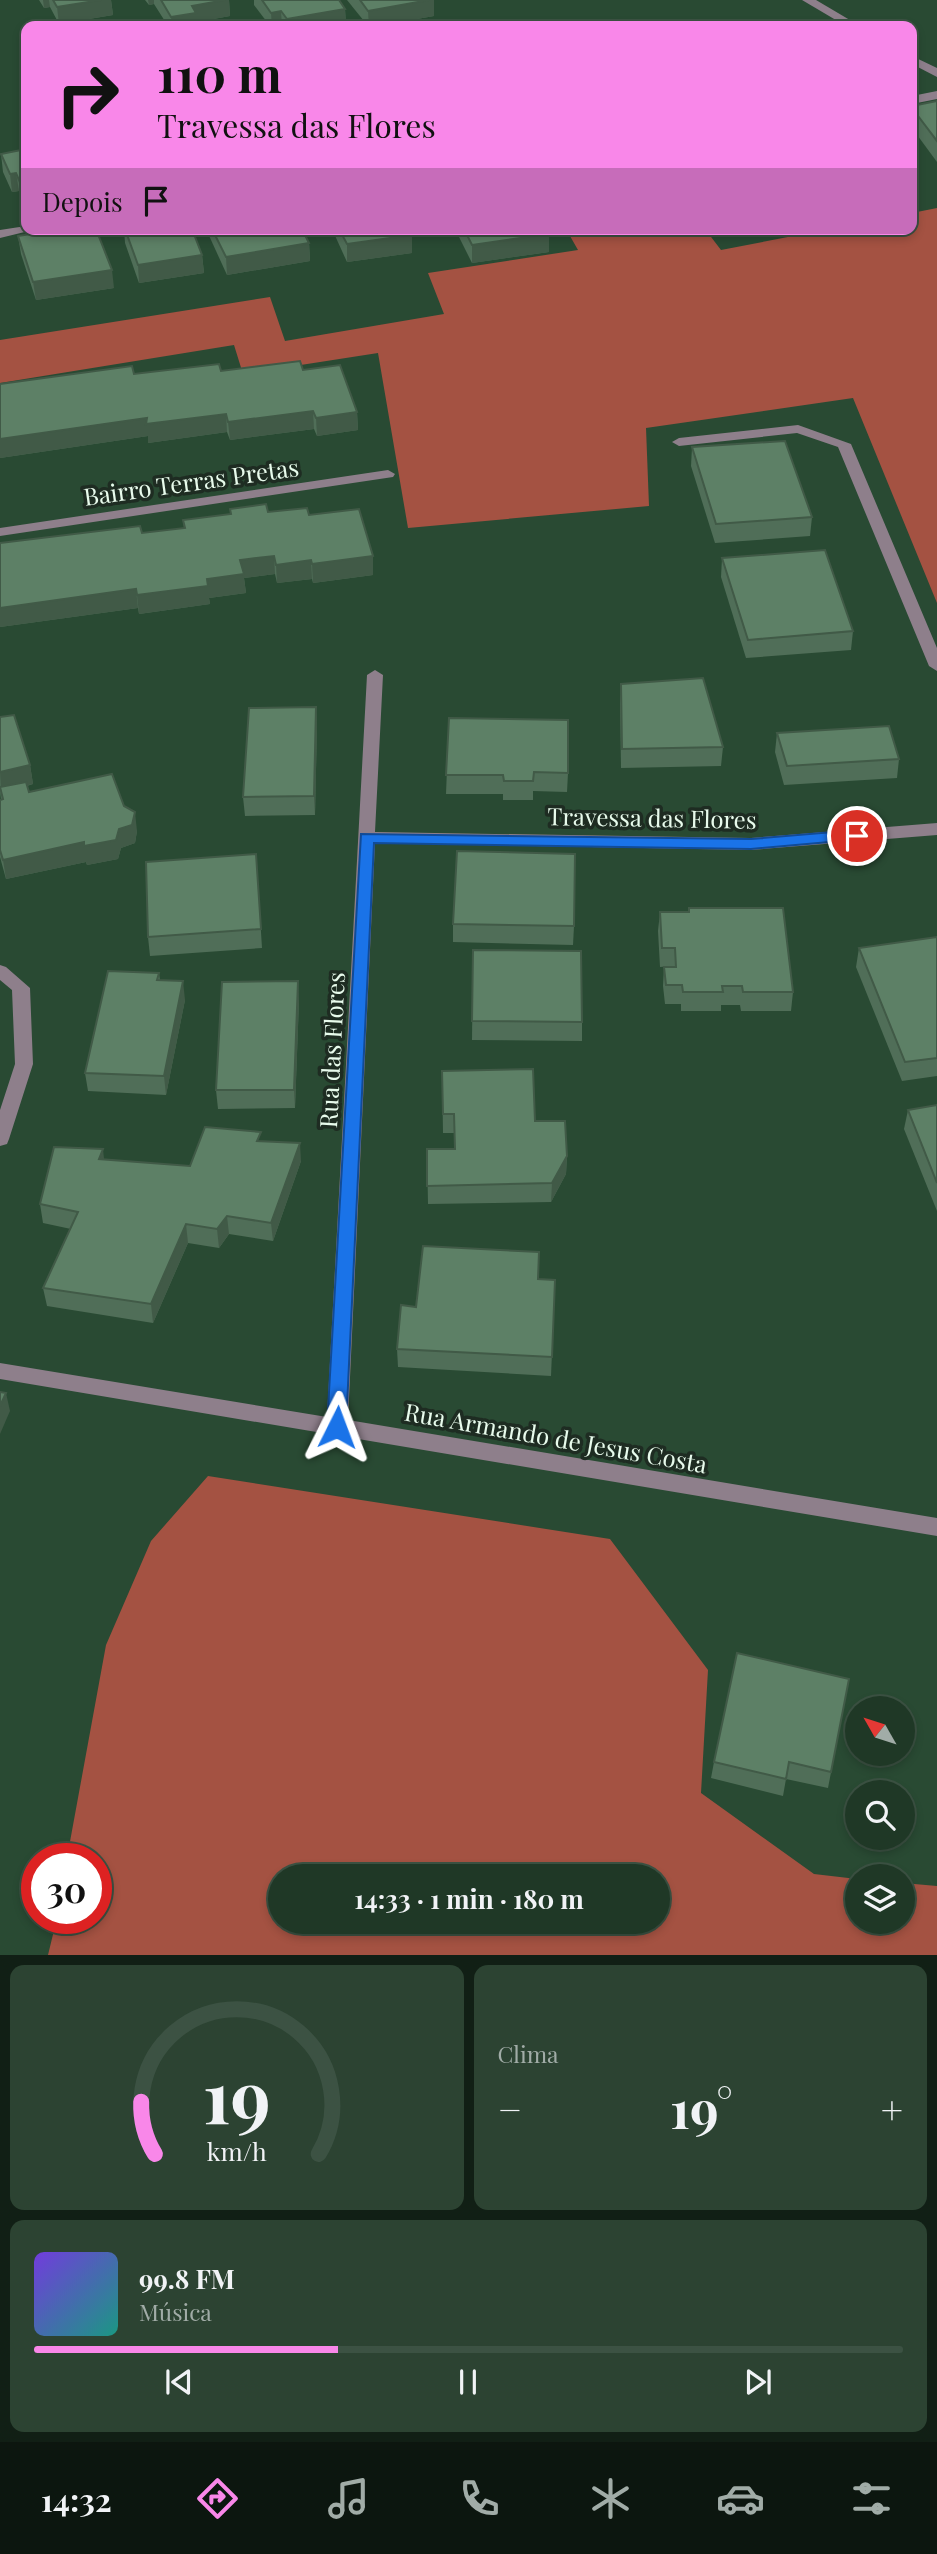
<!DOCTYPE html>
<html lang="pt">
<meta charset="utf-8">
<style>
:root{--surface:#1f3826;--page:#2c4332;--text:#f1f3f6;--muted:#a1aca7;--line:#3c5243;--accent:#f987e9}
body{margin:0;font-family:"Playfair Display",serif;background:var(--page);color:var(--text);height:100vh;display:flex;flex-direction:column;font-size:26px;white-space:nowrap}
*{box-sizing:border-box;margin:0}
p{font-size:23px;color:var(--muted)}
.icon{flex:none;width:38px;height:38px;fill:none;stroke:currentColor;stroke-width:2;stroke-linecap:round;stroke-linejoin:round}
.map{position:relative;height:1955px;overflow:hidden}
.panel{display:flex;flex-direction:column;gap:10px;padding:10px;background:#111f15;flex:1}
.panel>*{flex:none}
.hud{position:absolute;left:21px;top:21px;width:896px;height:214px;border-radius:14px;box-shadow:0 4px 10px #0003,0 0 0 2px var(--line);background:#f987e9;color:#111;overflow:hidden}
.needle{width:46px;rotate:309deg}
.tools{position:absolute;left:845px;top:1696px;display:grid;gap:14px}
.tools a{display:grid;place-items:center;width:70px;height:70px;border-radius:50%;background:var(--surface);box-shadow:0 4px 10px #0003,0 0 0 2px var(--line);font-size:35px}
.speed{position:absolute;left:21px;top:1843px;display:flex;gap:14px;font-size:35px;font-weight:700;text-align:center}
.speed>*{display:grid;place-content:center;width:91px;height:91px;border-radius:50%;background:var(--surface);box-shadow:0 4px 10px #0003,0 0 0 2px var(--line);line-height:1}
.speed .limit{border:10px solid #d22;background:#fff;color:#111}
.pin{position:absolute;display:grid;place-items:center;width:60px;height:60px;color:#fff;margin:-30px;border:4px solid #fff;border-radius:50%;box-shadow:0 2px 7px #0007}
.me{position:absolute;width:77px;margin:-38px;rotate:3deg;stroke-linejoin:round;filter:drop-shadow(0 0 5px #0008)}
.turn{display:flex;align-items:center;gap:24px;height:147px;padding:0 21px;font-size:32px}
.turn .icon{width:91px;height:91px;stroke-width:2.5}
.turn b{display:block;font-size:49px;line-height:60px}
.then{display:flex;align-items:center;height:66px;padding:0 21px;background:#0003;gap:14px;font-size:26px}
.big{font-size:52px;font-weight:700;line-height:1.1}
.panel .widget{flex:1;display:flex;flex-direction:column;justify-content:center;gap:10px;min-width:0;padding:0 24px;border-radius:14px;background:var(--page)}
.panel .dial{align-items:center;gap:0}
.dial svg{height:182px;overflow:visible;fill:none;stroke:var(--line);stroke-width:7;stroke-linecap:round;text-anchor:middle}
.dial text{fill:var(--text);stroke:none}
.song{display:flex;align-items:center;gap:21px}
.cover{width:84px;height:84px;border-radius:10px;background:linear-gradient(135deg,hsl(260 70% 55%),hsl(170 70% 35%))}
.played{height:7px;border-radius:4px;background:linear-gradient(90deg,var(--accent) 35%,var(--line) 35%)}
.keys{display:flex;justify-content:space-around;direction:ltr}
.heat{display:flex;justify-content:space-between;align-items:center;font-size:38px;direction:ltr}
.panel .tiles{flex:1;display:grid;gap:10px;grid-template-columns:1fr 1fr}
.widget:last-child{grid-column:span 2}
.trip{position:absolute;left:268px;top:1864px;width:402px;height:70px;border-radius:35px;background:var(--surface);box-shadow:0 4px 10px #0003,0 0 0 2px var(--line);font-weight:700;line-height:70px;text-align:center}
.tab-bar{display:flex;height:112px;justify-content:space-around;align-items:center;background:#0c160f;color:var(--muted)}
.tab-bar .icon{width:49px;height:49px}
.tab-bar .active{color:var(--accent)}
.tab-bar b{font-size:32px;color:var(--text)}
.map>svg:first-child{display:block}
.green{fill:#a45242;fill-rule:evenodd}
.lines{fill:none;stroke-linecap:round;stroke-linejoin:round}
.minor{fill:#8e7f8b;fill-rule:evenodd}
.wall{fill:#506e58}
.shaded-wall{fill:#415a47}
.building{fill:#5d8066;stroke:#415a47;stroke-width:2}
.route{fill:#1a73e8;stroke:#114b97;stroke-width:2}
.labels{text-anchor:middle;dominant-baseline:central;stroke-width:7;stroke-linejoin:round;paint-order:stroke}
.street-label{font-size:24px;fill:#e8fbec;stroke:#1e2c22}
</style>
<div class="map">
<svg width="937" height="1956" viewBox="0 0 937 1956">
<rect width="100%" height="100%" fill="#294a33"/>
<g class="green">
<path d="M 937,208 L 937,603 L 853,398 L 646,428 L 649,506 L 408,528 L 378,353 L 243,374 L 234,345 L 0,383 L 0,340 L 270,297 L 285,341 L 444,314 L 428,273 L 578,250 L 566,229 L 705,229 L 721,250 L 829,229 L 912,229 L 912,213 Z"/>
<path d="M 208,1476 L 610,1539 L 708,1670 L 701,1793 L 814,1874 L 857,1879 L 858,1922 L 903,1922 L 903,1883 L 937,1886 L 937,1955 L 48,1955 L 57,1918 L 96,1918 L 96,1858 L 67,1858 L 106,1645 L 151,1541 ZM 280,1876 L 658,1876 L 658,1922 L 280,1922 Z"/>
</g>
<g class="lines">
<g class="minor">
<path d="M 802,0 L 816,0 L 860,26 L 846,26 Z"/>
<path d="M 912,56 L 937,68 L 937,77 L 912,64 Z"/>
<path d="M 937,91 L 937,99 L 912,104 L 912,96 Z"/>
<path d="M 26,226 L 26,229 L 37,229 L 0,238 L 0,230 Z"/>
<path d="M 798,425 L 851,444 L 937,648 L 937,671 L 929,666 L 838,447 L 797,433 L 679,446 L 672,442 L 679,438 Z"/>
<path d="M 388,470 L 395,474 L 393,477 L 0,536 L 0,528 Z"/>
<path d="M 375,670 L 383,675 L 375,832 L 751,838 L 937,823 L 937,835 L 751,850 L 375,843 L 348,1420 L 937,1518 L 937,1536 L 0,1379 L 0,1363 L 327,1417 L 367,675 Z"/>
<path d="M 0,965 L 6,967 L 30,988 L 33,1064 L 9,1139 L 7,1144 L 0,1146 L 0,1110 L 15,1064 L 12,990 L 0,980 Z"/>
</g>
</g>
<g class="wall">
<path d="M 39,0 L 111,0 L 113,15 L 59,24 L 50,7 L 44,8 Z"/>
<path d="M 145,0 L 229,0 L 230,16 L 197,22 L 197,26 L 168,26 L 154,4 L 149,5 Z"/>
<path d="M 254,0 L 339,0 L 345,9 L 346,26 L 270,26 L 254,5 Z"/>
<path d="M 347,0 L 434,0 L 434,16 L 377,26 L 368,26 Z"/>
<path d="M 937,101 L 937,162 L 912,128 L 912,106 Z"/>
<path d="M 26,149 L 26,204 L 24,204 L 19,191 L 12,192 L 3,172 L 1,154 Z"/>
<path d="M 124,229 L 192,229 L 202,255 L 204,273 L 139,283 L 125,243 Z"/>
<path d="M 206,229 L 302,229 L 309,243 L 310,261 L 227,275 Z"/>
<path d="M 332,229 L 409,229 L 412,253 L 347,262 Z"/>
<path d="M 455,229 L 547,229 L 549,252 L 472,263 Z"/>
<path d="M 18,236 L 114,288 L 36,300 L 21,254 Z"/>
<path d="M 303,370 L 357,412 L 358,430 L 317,436 L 314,429 L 230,440 L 227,432 L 148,443 L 148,436 L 0,458 L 0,384 L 134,374 L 221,371 Z"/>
<path d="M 692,447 L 812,517 L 810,536 L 715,543 L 691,466 Z"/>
<path d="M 230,509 L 309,515 L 373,575 L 313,583 L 312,579 L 277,583 L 275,574 L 244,578 L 246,593 L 209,598 L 210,604 L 139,614 L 138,608 L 0,627 L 0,543 L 142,533 L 184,528 L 183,520 L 230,514 Z"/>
<path d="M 722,558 L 853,631 L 851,650 L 746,658 L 721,577 Z"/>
<path d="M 621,684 L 723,747 L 721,766 L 621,768 L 620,703 Z"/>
<path d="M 316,707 L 317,726 L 315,815 L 245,816 L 243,797 Z"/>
<path d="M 0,717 L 30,765 L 33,784 L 27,786 L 29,792 L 124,806 L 137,831 L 135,843 L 121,848 L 118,859 L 87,865 L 86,862 L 6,879 L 0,857 L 0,800 L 1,800 L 0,792 Z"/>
<path d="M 449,718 L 568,773 L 567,792 L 533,791 L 533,800 L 503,800 L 503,794 L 446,794 Z"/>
<path d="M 777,733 L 899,759 L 897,778 L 784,785 L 775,752 Z"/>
<path d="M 256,854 L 262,948 L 150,956 L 148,937 Z"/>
<path d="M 660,912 L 793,992 L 791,1011 L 741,1011 L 740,1005 L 721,1005 L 721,1011 L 681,1011 L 681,1004 L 665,1004 L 663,986 L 664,967 L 673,966 L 660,967 L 658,931 Z"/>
<path d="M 453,924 L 574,926 L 573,945 L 453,942 Z"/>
<path d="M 937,937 L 937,1076 L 902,1081 L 856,967 L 859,948 Z"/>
<path d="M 473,950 L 582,1022 L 582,1041 L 472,1040 Z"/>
<path d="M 159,973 L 160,980 L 185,1000 L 166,1095 L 88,1091 L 85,1073 Z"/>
<path d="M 299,1000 L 295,1108 L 218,1109 L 216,1090 Z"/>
<path d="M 442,1071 L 535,1121 L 567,1156 L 566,1174 L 551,1202 L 428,1204 L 427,1149 L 455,1149 L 455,1133 L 443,1133 Z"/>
<path d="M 937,1105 L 937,1211 L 904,1129 L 908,1110 Z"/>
<path d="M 262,1141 L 301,1161 L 273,1241 L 229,1234 L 219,1248 L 188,1243 L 153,1323 L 47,1306 L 43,1288 L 71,1229 L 43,1223 L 40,1204 L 104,1159 L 190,1166 Z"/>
<path d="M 555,1280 L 551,1376 L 398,1367 L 397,1349 L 416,1307 Z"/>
<path d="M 849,1679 L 828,1788 L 786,1779 L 783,1796 L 711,1778 L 714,1762 Z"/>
</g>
<g class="shaded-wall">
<path d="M 43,0 L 49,0 L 50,7 L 44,8 Z"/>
<path d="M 101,0 L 111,0 L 113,15 L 59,24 L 57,7 Z"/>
<path d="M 148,0 L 154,0 L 154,4 L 149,5 Z"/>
<path d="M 225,0 L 229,0 L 230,16 L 197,22 L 197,26 L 172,26 L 171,17 L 192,6 Z"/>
<path d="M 429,0 L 434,0 L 434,16 L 377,26 L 369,26 L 368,11 Z"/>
<path d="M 345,9 L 346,26 L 287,26 L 287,19 Z"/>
<path d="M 281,11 L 282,26 L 272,26 L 271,13 Z"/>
<path d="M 16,173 L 19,191 L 12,192 L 10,174 Z"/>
<path d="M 26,186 L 26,204 L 24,204 L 22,187 Z"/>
<path d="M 549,234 L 549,252 L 472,263 L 472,245 Z"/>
<path d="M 412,235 L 412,253 L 347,262 L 347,244 Z"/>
<path d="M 309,243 L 310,261 L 227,275 L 226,257 Z"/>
<path d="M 202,255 L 204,273 L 139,283 L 138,265 Z"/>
<path d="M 112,270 L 114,288 L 36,300 L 33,282 Z"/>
<path d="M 313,411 L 314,429 L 230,440 L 228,422 Z"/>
<path d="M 357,412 L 358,430 L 317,436 L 316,418 Z"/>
<path d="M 226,414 L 227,432 L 148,443 L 148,436 L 0,458 L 0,439 L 147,418 Z"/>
<path d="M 274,556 L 275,574 L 244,578 L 246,593 L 209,598 L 210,604 L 139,614 L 137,595 L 207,579 L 240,560 Z"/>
<path d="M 373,556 L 373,575 L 313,583 L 312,564 Z"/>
<path d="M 311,560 L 312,579 L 277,583 L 276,565 Z"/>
<path d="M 136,589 L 138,608 L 0,627 L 0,608 Z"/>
<path d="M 316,707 L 317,726 L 315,815 L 314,796 Z"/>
<path d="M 30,765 L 33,784 L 1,791 L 0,772 Z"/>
<path d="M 135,812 L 137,831 L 135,843 L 121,848 L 118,859 L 87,865 L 86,862 L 6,879 L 3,860 L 119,829 Z"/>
<path d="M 183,981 L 185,1000 L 166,1095 L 164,1076 Z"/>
<path d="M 298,981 L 299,1000 L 295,1108 L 294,1090 Z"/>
<path d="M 300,1143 L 301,1161 L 273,1241 L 271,1223 Z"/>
<path d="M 103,1149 L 105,1168 L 99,1159 Z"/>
<path d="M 567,1156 L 566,1174 L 551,1202 L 552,1183 Z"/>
<path d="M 227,1216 L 229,1234 L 219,1248 L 217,1229 Z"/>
<path d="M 186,1224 L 188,1243 L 153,1323 L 151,1304 Z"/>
<path d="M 6,1393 L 10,1411 L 0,1434 L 0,1406 Z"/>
</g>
<g class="building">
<path d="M 53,0 L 101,0 L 57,7 Z"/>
<path d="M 161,0 L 225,0 L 192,6 L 196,13 L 171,17 Z"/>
<path d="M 262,0 L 339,0 L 345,9 L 287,19 L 281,11 L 271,13 Z"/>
<path d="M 360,0 L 429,0 L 368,11 Z"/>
<path d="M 937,101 L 937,141 L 912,108 L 912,106 Z"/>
<path d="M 26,149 L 26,186 L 22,187 L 16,173 L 10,174 L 1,154 Z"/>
<path d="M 62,229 L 96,229 L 112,270 L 33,282 L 18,236 Z"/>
<path d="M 125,229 L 192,229 L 202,255 L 138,265 Z"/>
<path d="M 212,229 L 302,229 L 309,243 L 226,257 Z"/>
<path d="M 339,229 L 409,229 L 412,235 L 347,244 Z"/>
<path d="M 464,229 L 547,229 L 549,234 L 472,245 Z"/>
<path d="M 300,361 L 303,370 L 340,365 L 357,412 L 316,418 L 313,411 L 228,422 L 226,414 L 146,424 L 147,418 L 0,439 L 0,384 L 132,366 L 134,374 L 219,364 L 221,371 Z"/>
<path d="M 785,441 L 812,517 L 716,524 L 692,447 Z"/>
<path d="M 266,504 L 268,512 L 307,508 L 309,515 L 359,509 L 373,556 L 312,564 L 311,560 L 276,565 L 274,556 L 240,560 L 244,574 L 207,579 L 208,586 L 137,595 L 136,589 L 0,608 L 0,543 L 140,526 L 142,533 L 185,528 L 183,520 L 231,514 L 230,509 Z"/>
<path d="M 825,550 L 853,631 L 748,640 L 722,558 Z"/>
<path d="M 703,678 L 723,747 L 622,749 L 621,684 Z"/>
<path d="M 316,707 L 314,796 L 243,797 L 249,708 Z"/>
<path d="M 14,715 L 30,765 L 0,772 L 0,717 Z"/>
<path d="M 449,718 L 568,720 L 568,773 L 534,772 L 533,781 L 504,781 L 503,775 L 446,775 Z"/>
<path d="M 889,726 L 899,759 L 787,766 L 777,733 Z"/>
<path d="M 112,774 L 124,806 L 135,812 L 132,825 L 119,829 L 116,840 L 84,846 L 84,842 L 3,860 L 0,850 L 0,800 L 3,799 L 0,787 L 26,782 L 29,792 Z"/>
<path d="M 457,851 L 575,854 L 574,926 L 453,924 Z"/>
<path d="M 256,854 L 261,929 L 148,937 L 146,862 Z"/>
<path d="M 689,908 L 783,908 L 793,992 L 743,992 L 742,986 L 722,986 L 723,992 L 683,992 L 682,985 L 666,985 L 664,967 L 676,967 L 675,948 L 662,948 L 660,912 L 689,912 Z"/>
<path d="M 937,937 L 937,1058 L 905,1062 L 859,948 Z"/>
<path d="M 473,950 L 581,951 L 582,1022 L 472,1021 Z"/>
<path d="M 108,971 L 159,973 L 157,980 L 183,981 L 164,1076 L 85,1073 Z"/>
<path d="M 298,981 L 294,1090 L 216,1090 L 222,982 Z"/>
<path d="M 533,1069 L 535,1121 L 565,1121 L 567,1156 L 552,1183 L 427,1186 L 427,1149 L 455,1149 L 454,1114 L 443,1114 L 442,1071 Z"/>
<path d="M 937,1105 L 937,1183 L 908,1110 Z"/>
<path d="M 205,1127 L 261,1132 L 257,1141 L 300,1143 L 271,1223 L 227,1216 L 217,1229 L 186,1224 L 151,1304 L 43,1288 L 78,1212 L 40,1204 L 54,1147 L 103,1149 L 99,1159 L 190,1166 Z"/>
<path d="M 423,1246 L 539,1252 L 538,1279 L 555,1280 L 552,1357 L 397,1349 L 401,1305 L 416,1307 Z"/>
<path d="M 0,1392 L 6,1393 L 0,1406 Z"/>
<path d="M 737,1653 L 849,1679 L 831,1772 L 789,1762 L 786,1779 L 714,1762 Z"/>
</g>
<path class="route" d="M 857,830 L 863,832 L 863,839 L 751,849 L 374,843 L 346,1427 L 343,1432 L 330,1432 L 327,1427 L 361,834 L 751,839 Z"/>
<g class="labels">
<g class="street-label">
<text transform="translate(191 481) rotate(-8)">Bairro Terras Pretas</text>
<text transform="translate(652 817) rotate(1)">Travessa das Flores</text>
<text transform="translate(331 1050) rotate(-87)">Rua das Flores</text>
<text transform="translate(556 1437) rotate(10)">Rua Armando de Jesus Costa</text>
</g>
</g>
</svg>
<div class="tools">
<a><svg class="needle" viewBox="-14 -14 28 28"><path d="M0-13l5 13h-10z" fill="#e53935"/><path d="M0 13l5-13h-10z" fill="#a1aca7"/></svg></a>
<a><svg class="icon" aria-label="search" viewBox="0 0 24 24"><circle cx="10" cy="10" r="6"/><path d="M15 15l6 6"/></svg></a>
<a><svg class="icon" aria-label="layers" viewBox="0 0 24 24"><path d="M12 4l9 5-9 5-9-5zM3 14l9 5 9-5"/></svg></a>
</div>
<div class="speed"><div class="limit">30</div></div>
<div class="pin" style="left:857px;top:836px;background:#d93025"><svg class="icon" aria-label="arrive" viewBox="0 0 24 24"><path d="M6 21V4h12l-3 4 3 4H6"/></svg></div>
<svg class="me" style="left:337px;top:1427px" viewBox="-20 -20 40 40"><path d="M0-17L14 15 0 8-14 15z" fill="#1a73e8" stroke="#fff" stroke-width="4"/></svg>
<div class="trip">14:33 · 1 min · 180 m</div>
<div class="hud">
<div class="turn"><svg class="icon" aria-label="right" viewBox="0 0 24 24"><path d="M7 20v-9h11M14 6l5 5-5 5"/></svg><div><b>110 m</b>Travessa das Flores</div></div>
<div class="then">Depois<svg class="icon" aria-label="arrive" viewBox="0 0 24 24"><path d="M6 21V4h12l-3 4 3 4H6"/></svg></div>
</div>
</div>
<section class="panel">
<div class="tiles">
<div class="widget dial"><svg viewBox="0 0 100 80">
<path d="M14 69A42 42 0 1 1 86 69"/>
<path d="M14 69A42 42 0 0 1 8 46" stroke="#f987e9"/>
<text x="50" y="56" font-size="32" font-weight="700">19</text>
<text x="50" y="72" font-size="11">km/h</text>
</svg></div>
<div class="widget"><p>Clima</p>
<div class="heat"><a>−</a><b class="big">19°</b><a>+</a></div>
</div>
<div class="widget">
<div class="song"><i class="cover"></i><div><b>99.8 FM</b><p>Música</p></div></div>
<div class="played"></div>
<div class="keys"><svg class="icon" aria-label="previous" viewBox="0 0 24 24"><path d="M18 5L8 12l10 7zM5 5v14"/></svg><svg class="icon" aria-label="pause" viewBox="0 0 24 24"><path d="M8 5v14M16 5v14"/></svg><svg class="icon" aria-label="next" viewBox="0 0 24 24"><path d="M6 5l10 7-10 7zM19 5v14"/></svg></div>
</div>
</div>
</section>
<nav class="tab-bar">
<b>14:32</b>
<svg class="icon active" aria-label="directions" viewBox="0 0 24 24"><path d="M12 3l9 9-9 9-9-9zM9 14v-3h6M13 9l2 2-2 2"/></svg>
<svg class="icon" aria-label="music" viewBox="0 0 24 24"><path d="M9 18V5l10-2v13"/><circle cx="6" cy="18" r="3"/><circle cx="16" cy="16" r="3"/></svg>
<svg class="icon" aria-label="phone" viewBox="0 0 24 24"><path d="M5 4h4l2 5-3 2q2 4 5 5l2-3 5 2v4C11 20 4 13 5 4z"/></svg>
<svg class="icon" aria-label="climate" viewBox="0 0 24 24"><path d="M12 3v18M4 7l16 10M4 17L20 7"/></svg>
<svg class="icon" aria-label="car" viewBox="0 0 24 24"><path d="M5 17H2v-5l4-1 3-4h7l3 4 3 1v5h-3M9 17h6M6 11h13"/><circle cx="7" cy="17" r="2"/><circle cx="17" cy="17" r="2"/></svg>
<svg class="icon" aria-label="filters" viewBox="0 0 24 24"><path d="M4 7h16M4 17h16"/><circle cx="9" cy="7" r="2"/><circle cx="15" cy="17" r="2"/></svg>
</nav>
